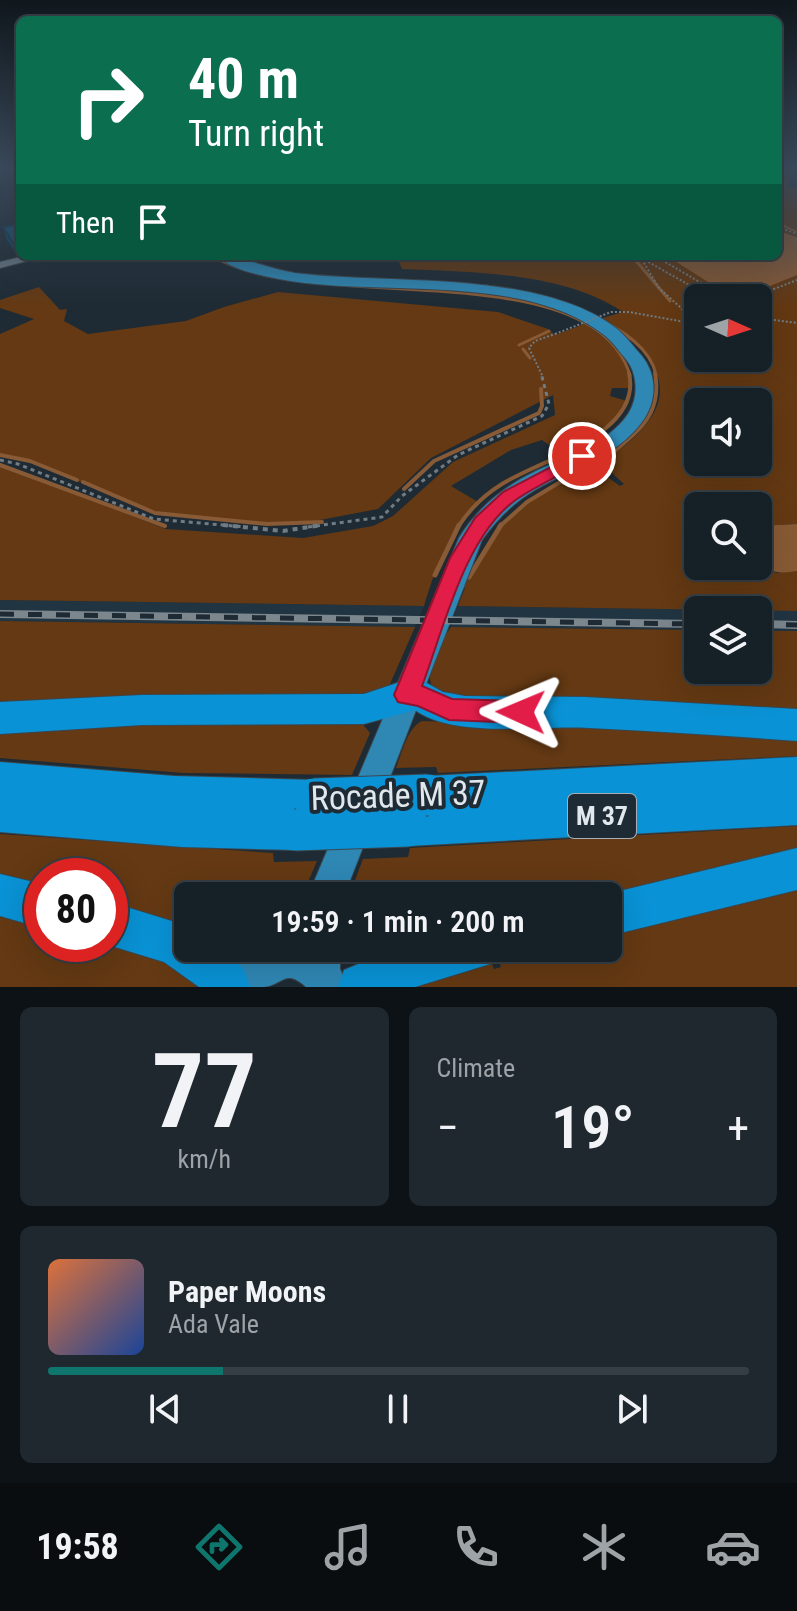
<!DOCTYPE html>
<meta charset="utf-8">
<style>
:root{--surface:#162027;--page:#1f282f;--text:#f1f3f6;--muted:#9ea3a7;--line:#353e44;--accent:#0f766e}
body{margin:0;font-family:"Roboto Condensed",sans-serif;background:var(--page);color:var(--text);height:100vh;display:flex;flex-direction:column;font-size:30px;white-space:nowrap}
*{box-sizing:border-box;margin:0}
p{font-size:26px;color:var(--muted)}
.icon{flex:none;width:44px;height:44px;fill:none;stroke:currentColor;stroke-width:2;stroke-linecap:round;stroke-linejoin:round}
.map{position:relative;height:987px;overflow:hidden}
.panel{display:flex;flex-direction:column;gap:20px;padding:20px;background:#0c1215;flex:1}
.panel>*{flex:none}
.top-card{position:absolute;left:16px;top:16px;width:766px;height:244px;border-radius:12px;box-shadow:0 8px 32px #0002,0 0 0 2px var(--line);background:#0b6e4f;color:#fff;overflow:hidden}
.needle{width:52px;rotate:93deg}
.buttons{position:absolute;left:684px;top:284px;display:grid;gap:16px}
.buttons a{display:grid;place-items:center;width:88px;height:88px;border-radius:12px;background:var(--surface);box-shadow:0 8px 32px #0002,0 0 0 2px var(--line);font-size:40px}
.speed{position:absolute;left:24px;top:858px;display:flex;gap:16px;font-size:40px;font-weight:700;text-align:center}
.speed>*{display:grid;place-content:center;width:104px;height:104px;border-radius:50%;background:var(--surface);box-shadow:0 8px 32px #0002,0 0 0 2px var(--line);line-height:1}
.speed .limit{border:12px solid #d22;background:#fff;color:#111}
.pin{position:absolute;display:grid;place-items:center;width:68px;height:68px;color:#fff;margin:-34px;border:4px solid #fff;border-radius:50%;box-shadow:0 2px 8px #0007}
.me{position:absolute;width:88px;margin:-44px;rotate:271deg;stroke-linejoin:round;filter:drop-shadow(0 0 6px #0008)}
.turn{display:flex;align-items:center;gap:28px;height:168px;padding:0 40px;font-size:36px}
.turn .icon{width:104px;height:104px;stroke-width:2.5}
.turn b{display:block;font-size:56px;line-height:68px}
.then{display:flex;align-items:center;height:76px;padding:0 40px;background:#0003;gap:16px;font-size:30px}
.big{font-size:60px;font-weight:600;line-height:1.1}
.panel .widget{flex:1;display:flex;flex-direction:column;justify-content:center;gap:12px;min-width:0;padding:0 28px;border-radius:12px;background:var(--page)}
.panel .dial{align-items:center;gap:0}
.dial b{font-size:104px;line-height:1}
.song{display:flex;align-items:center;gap:24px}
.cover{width:96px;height:96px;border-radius:12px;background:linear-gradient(135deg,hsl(20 70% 55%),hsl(220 70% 35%))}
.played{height:8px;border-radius:4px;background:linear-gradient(90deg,var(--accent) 25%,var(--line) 25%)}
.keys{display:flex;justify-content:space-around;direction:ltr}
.heat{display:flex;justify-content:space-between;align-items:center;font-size:44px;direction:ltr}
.panel .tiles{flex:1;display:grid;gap:20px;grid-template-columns:1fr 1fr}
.widget:last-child{grid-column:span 2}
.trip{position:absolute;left:174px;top:882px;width:448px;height:80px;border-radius:12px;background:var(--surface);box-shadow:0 8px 32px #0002,0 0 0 2px var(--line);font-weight:600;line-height:80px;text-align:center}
.tab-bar{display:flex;height:128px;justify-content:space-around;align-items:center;background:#090d10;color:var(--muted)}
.tab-bar .icon{width:56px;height:56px}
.tab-bar .on{color:var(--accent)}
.tab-bar b{font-size:36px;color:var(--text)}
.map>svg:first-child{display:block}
.built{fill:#213442}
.green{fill:#643913;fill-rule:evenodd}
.water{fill:#885a35}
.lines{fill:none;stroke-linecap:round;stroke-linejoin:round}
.stream-far3{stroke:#885a35;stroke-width:2}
.stream-far2{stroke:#885a35;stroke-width:3}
.stream-far1{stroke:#885a35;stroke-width:4}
.stream{stroke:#885a35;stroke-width:5}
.minor-casing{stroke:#3b464e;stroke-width:2}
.major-casing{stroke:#3b464e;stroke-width:2}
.highway-casing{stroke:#3b464e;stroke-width:2}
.path-far2{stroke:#707b83;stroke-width:2;stroke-dasharray:2 2;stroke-linecap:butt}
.path-far1{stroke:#707b83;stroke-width:3;stroke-dasharray:4 4;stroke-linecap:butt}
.path{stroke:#707b83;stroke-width:4;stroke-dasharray:5 5;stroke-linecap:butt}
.minor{fill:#687782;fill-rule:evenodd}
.major{fill:#2f87b4;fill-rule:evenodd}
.highway{fill:#0992d5;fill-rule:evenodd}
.rail-casing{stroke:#7b868d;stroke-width:8}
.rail{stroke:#1e2b34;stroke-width:5;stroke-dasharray:14;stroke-linecap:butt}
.highway-bridge-casing{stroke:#3b464e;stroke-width:43;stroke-linecap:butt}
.path-bridge{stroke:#707b83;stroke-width:2;stroke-dasharray:2 2;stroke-linecap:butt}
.highway-bridge{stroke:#0992d5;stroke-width:41}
.wall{fill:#164663}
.shaded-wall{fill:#123950}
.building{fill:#195173;stroke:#123950;stroke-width:2}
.route{fill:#e11d48;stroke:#92132f;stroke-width:2}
.labels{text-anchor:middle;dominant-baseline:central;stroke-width:8;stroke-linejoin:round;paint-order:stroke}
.shield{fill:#1e2b34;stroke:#a6afb6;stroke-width:2}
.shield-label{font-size:26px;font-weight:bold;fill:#e0e8ee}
.near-street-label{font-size:34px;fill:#e0e8ee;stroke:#1e2b34}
</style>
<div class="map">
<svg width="797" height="987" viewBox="0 0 797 987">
<rect width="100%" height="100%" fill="#1e2b34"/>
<g class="built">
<path d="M 0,600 L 424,606 L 415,627 L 0,621 Z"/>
<path d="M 458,606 L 735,610 L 698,610 L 698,630 L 451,627 Z"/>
<path d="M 758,610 L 797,611 L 797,631 L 758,631 Z"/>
</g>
<g class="green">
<path d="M 778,168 L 792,168 L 788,187 L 797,187 L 797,524 L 758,526 L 758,506 L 698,506 L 698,566 L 758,566 L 758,562 L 776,573 L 797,571 L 797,611 L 458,606 L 465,588 L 462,586 L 465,580 L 470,579 C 494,529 513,506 563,481 C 574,475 579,469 586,467 L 598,470 L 620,486 L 624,484 L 601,463 L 601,458 L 606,459 C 682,409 676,363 599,319 L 623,312 C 563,272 472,272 402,269 L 399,262 L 407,260 L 408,256 L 778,256 ZM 698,298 L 758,298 L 758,358 L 698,358 ZM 698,402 L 758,402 L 758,462 L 698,462 Z"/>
<path d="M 39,287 L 60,310 L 67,309 L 64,321 L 88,334 L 186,321 L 224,307 L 278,292 L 498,312 L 548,329 L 555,335 L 584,324 C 608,339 630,358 630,388 L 612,388 L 610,396 L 627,401 C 612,428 587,439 560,453 L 542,440 L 511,450 L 451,486 L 478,502 C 448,532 436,567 424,606 L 0,600 L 0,465 L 166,529 L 303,538 L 373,526 L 393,516 L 453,462 L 555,415 L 553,395 L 431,458 L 378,509 L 304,523 L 238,522 L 155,513 L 30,461 L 0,455 L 0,334 L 34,319 L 0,308 L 0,300 Z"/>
<path d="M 0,621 L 415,627 L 390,684 L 379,694 L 0,709 Z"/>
<path d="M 451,627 L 698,630 L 698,670 L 758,670 L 758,631 L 797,631 L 797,713 L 458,700 L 433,688 C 422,668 440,643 451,627 Z"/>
<path d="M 422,721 L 797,732 L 797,756 L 438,773 L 436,767 L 396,768 C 402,753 407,728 422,721 Z"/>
<path d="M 361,722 L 370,733 L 352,775 L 183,773 L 0,758 L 0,725 Z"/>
<path d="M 797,826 L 797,857 L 608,896 L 349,896 L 363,859 L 408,857 L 410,848 Z"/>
<path d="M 0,834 L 273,853 L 274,862 L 317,861 L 302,896 L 188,896 L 188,937 L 110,913 L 110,876 L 42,876 L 42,895 L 0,884 Z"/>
<path d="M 797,883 L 797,987 L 401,987 L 491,961 L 494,969 L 501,967 L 498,959 L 541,948 L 608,948 L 608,931 Z"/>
<path d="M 0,913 L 42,924 L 42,944 L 110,944 L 171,959 L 207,987 L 0,987 Z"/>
</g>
<g class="water">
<path d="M 778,231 L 797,237 L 797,275 L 745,296 L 737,296 L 727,294 L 667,256 L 778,256 Z"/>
<path d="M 797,524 L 797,571 C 781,574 771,573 758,562 L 758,526 Z"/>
</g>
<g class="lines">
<g class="stream-far3">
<path d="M 778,223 L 797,232"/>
<path d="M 213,256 L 216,258"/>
<path d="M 238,256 L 243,258"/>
</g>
<g class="stream-far2">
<path d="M 213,256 C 309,317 591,250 630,375"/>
<path d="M 238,256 L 254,263"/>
<path d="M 632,256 L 670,301"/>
<path d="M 486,286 C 532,293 645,320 656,375"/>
<path d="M 519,345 L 549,331"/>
<path d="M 523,349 L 530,358"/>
</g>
<g class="stream-far1">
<path d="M 0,455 L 30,461 L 77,480"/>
<path d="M 605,459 C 635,433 663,417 655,373"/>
<path d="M 0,465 L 165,526"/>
<path d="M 83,482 L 155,513 L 267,524 L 322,522"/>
<path d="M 404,489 L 434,461 L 539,413 L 542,406 L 541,389"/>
<path d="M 458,527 C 469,510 484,495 502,484 C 542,459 643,434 629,373"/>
<path d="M 499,527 L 527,502 L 580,470"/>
</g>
<g class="stream">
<path d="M 435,575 L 459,525"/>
<path d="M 469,577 L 501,525"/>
</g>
<defs>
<path id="minor" d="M 25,256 L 46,256 L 0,268 L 0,262 Z"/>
<g id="major">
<path d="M 217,256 C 243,256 269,269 295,273 C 390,285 537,269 616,328 C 625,335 633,346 641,355 C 658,375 657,402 642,422 C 616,458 571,468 535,490 C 514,502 496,520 482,540 L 344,896 L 308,896 L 459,538 C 477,508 505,486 536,471 C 567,456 608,444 628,414 C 639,397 638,373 625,358 C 618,350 612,341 604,335 C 522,271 377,298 279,279 C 259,275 232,270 217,256 Z"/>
<path d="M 259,948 L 340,948 L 340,969 L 348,987 L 306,987 C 285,968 283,985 264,987 C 251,987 237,987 223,987 L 238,962 Z"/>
</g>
<g id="highway">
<path d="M 406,680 L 421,680 L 443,692 L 465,696 L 585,697 L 797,709 L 797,741 C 728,736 658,731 589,728 C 540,725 454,739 415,710 L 364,724 L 142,725 L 0,734 L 0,702 L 142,695 L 364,694 Z"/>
<path d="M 797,757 L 797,825 L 408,846 L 394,840 L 388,826 L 394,812 L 413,806 L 409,795 L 414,782 L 428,776 Z"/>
<path d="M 0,762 L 174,776 L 314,780 L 328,786 L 333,799 L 328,812 L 310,818 L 315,830 L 309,844 L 295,850 L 182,847 L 0,832 Z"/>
<path d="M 797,848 L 797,890 L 608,936 L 608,896 L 599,896 Z"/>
<path d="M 0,874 L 42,884 L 42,928 L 0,916 Z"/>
<path d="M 110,902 L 188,926 L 188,948 L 225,948 L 244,970 L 250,987 L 199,987 L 164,962 L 105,944 L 110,944 Z"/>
<path d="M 397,948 L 497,948 L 490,964 L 415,987 L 338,987 L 344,970 Z"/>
</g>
</defs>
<use href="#minor" class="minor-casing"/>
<use href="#major" class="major-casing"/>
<use href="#highway" class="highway-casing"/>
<g class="path-far2">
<path d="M 778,227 L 797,234"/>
<path d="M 638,256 L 712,298"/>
<path d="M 655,256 L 727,298"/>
<path d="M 751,298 L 797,280"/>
<path d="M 611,312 L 629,312 L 685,322 L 690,316 L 659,288 L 641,258"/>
<path d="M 758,318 L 797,323"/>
<path d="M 542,375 L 529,348 L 535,341 L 555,334"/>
</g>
<g class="path-far1">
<path d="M 0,460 L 18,464 L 154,519 L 245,527"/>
<path d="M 308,527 L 382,517 L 402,496 L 458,455 L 542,416 L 549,404 L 541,373"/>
</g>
<path class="path" d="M 223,525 L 283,531 L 322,525"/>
<use href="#minor" class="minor"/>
<use href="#major" class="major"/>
<use href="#highway" class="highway"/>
<defs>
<g id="rail">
<path d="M 0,614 L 698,624"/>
<path d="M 758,624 L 797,625"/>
</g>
</defs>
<use href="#rail" class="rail-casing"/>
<use href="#rail" class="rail"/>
<defs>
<g id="highway-bridge">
<path d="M 314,799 L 428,795"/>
<path d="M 295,830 L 408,826"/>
</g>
</defs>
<use href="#highway-bridge" class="highway-bridge-casing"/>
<path class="path-bridge" d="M 555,334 L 611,312"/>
<use href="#highway-bridge" class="highway-bridge"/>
</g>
<path class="wall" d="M 3,227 L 20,229 L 20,255 L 17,255 L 6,238 Z"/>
<path class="shaded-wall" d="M 20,242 L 20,255 L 17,255 L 13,243 Z"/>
<path class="building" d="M 15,225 L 17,229 L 20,229 L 20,242 L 13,243 L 3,227 Z"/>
<linearGradient id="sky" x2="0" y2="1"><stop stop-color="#10181d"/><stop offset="0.55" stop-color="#3b4a5c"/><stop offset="1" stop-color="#3b4a5c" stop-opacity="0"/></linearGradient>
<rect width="797" height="306" fill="url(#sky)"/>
<path class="route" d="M 582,451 L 591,456 L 588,460 C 565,473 539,484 517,499 C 465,535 444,628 422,686 L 452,699 L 521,701 L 530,704 L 534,712 L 530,720 L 521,723 L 449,720 L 418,706 L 398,702 L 394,695 L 450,558 L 475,518 L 503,492 Z"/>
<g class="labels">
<rect class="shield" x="568" y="794" width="68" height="44" rx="6"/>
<g class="shield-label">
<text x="602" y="816">M 37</text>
</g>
<g class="near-street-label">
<text transform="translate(398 795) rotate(-2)">Rocade M 37</text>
</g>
</g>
</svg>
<div class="buttons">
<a><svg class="needle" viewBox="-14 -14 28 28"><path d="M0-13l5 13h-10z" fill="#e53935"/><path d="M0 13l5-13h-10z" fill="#9ea3a7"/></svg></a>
<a><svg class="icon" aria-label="sound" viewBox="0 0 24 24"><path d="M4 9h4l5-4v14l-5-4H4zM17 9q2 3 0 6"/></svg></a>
<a><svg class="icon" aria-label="search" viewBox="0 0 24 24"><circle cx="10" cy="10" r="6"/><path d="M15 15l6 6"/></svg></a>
<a><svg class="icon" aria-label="layers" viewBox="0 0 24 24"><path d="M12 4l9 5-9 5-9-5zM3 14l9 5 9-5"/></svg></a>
</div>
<div class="speed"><div class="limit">80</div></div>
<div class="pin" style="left:582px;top:456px;background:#d93025"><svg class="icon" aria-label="arrive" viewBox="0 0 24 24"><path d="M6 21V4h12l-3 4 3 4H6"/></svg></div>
<svg class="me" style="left:521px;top:712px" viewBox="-20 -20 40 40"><path d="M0-17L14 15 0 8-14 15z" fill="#e11d48" stroke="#fff" stroke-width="4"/></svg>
<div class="trip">19:59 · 1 min · 200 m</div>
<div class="top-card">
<div class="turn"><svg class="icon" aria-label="right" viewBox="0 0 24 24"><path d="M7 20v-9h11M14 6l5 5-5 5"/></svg><div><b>40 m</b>Turn right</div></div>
<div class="then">Then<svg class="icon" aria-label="arrive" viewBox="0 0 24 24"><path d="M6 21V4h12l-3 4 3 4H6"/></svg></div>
</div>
</div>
<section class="panel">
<div class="tiles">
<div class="widget dial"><b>77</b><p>km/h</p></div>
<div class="widget"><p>Climate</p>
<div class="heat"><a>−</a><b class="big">19°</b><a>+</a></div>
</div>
<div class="widget">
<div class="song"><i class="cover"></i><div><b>Paper Moons</b><p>Ada Vale</p></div></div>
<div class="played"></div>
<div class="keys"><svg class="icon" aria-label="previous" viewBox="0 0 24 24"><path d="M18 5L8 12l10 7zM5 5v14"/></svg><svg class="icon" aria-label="pause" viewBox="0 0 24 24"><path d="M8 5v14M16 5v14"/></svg><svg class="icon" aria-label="next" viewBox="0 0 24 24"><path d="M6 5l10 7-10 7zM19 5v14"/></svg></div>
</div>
</div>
</section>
<nav class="tab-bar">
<b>19:58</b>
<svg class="icon on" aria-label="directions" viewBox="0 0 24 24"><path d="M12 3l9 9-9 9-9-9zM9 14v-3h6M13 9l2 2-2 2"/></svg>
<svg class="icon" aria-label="music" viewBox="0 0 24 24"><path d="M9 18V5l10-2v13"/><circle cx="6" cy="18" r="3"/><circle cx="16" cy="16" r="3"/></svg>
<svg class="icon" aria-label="phone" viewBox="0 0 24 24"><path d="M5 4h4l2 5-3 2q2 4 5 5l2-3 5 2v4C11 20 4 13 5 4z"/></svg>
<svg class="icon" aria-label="climate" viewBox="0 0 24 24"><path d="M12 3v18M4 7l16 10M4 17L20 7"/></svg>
<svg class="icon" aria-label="car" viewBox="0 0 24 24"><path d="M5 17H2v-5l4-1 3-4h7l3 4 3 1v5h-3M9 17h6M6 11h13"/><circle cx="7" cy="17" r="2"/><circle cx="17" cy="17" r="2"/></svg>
</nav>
